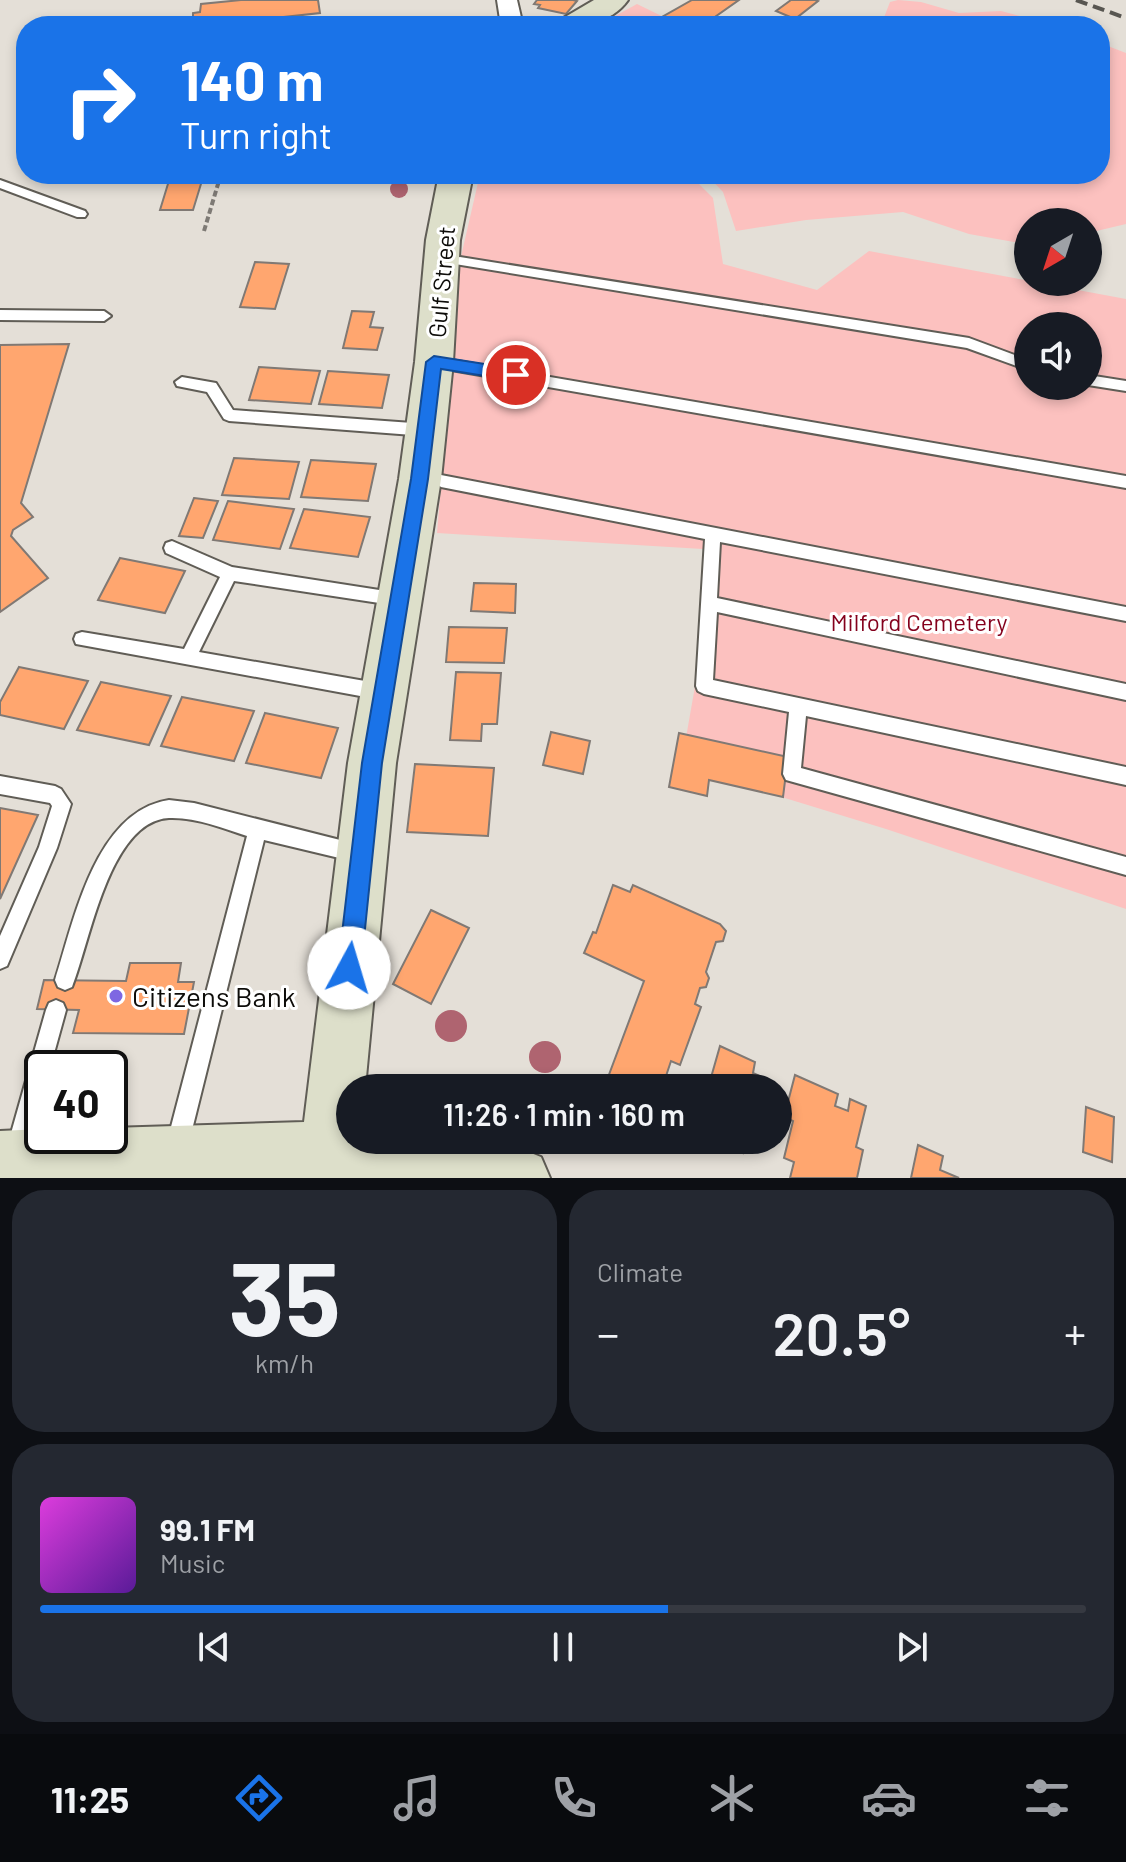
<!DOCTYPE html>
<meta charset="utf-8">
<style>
:root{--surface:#171b24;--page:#242831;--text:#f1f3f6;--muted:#9ea1a6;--line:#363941;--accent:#1a73e8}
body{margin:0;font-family:Barlow,sans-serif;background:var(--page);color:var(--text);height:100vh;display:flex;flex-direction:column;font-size:30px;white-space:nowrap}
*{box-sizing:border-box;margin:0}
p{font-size:26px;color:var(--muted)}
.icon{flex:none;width:44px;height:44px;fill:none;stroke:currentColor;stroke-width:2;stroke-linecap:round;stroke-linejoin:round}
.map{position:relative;height:1178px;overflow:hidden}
.panel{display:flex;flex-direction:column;gap:12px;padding:12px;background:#0d0f14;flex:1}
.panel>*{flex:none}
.banner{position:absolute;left:16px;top:16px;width:1094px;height:168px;border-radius:32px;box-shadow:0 4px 12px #0003;background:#1a73e8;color:#fff;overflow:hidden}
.needle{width:52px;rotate:219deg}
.tools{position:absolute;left:1014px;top:208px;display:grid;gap:16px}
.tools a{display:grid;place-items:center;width:88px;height:88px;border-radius:50%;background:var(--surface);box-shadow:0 4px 12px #0003;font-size:40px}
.speed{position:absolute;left:24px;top:1050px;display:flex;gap:16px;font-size:40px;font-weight:700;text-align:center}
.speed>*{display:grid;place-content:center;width:104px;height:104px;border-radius:50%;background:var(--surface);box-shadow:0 4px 12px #0003;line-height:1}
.speed .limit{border:4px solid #111;border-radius:12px;background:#fff;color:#111}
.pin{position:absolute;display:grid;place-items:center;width:68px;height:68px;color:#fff;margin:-34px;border:4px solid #fff;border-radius:50%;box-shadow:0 2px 8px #0007}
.me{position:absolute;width:88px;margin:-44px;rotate:6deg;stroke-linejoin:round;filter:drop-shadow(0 0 6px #0008)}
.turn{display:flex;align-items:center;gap:28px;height:168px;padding:0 32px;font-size:36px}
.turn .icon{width:104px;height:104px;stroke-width:2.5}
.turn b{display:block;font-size:56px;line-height:68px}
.big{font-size:60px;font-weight:600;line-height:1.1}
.panel .tile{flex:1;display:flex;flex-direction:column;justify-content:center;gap:12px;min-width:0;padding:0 28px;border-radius:32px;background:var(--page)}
.panel .dial{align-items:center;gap:0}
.dial b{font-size:104px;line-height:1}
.song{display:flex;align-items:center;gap:24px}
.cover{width:96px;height:96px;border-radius:12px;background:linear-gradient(135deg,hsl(300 70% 55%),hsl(270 70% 35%))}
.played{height:8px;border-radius:4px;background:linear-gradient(90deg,var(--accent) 60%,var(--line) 60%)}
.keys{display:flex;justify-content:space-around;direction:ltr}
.heat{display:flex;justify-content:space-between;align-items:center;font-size:44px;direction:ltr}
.panel .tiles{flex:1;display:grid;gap:12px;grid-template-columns:1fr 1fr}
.tile:last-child{grid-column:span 2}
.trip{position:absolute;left:336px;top:1074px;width:456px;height:80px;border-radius:40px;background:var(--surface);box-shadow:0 4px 12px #0003;font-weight:600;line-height:80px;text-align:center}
.tab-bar{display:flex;height:128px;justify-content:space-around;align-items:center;background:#090b0e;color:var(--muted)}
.tab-bar .icon{width:56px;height:56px}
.tab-bar .selected{color:var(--accent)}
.tab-bar b{font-size:36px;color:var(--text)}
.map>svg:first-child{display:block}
.green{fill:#fcc1bf;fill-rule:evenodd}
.building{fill:#ffa66f;stroke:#807974;stroke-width:2}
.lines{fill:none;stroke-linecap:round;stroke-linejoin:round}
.lane-casing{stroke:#605d56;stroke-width:4}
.street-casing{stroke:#605d56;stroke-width:4}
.secondary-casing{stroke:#605d56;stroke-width:4}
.path{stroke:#7e7a75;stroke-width:4;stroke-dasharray:6 3;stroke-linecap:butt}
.lane{fill:#fff;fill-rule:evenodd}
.street{fill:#fff;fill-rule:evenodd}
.secondary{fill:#dddfca;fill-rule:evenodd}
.rail{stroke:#585651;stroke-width:4;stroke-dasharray:12 6;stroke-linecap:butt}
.tree{fill:#af6470}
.route{fill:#1a73e8;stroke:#114b97;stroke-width:2}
.poi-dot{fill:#7e67e2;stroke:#fff;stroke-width:3}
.labels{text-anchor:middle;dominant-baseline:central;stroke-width:6;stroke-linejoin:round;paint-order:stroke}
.street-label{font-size:24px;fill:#0d0c09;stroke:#fff}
.park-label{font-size:24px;fill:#84001c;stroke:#fff}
.near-poi-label{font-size:28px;fill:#0d0c09;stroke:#fff;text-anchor:start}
</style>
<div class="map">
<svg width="1126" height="1178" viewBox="0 0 1126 1178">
<rect width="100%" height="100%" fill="#e4dfd7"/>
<g class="green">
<path d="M 898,0 L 921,2 L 959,13 L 1001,11 L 1057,26 L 828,26 L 850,20 L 883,20 L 890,2 Z"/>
<path d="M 637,4 L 682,26 L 597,26 Z"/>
<path d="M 1100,43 L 1126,53 L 1126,224 L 1088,233 L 1088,222 L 1028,222 L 1028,241 L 1014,242 L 969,234 L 903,212 L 806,220 L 736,231 L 723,192 L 706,174 L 1100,174 Z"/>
<path d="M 480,174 L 689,174 L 713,198 L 723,264 L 817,290 L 869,251 L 1126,299 L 1126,909 L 886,829 L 681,766 L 719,550 L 437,533 L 460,261 ZM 1028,326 L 1088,326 L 1088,386 L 1028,386 Z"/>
</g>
<g class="building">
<path d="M 241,0 L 318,0 L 320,13 L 257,20 L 258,26 L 227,26 L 226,23 L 193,25 L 193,13 L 200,12 L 201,4 Z"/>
<path d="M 537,0 L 573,0 L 577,1 L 566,14 L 538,8 L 540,5 L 534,4 Z"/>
<path d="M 692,0 L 739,0 L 702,26 L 680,26 L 662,17 Z"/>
<path d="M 791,0 L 815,0 L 818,1 L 795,19 L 776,11 Z"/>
<path d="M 171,174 L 204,174 L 193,210 L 160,210 Z"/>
<path d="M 255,262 L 289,264 L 275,309 L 240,307 Z"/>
<path d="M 352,311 L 374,312 L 370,327 L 383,328 L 377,350 L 343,348 Z"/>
<path d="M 69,344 L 21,503 L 33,517 L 13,530 L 11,536 L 48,578 L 0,612 L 0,345 Z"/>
<path d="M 259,367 L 320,371 L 311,404 L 249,400 Z"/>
<path d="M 328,371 L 389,375 L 382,408 L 319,404 Z"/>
<path d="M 234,458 L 299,462 L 289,499 L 222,495 Z"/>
<path d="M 311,460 L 376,464 L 368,501 L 301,497 Z"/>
<path d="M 194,498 L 218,501 L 203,538 L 179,536 Z"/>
<path d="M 228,501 L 294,509 L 280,549 L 213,540 Z"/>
<path d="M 304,509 L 370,517 L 358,557 L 290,548 Z"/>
<path d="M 120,558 L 185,571 L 165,613 L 98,600 Z"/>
<path d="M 474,583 L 516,584 L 515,613 L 471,611 Z"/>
<path d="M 449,627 L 507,628 L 504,663 L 446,662 Z"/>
<path d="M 19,667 L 88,681 L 64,729 L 0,715 L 0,702 Z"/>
<path d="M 456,672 L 501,673 L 497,724 L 482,724 L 481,741 L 450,740 Z"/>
<path d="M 101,682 L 171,696 L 149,745 L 77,730 Z"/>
<path d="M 182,697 L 254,711 L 234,761 L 161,746 Z"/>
<path d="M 265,713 L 338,728 L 321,778 L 246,763 Z"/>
<path d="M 551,732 L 590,741 L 583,774 L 543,765 Z"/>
<path d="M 679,733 L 788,757 L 783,797 L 709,780 L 707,796 L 669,787 Z"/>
<path d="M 415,764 L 494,768 L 488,836 L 407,832 Z"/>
<path d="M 0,808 L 38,815 L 0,899 Z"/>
<path d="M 613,885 L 630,892 L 633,885 L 720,924 L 726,931 L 723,941 L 716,942 L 706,972 L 709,978 L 706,987 L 700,988 L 695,1004 L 701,1007 L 680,1065 L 671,1061 L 662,1088 L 604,1088 L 644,981 L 584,953 L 593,932 L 596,933 Z"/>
<path d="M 431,910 L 469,928 L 431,1004 L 393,984 Z"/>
<path d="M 130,963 L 181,963 L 178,982 L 194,982 L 184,1034 L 73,1033 L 79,1010 L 37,1009 L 44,980 L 126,981 Z"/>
<path d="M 720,1046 L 755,1062 L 753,1073 L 768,1080 L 765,1088 L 708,1088 Z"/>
<path d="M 795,1075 L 838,1094 L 835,1106 L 848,1111 L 850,1099 L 866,1106 L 856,1147 L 863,1150 L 857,1178 L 790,1178 L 794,1162 L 784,1158 L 793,1121 L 784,1117 Z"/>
<path d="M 1086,1107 L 1114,1117 L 1112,1162 L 1083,1152 Z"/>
<path d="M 714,1140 L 746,1140 L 743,1153 Z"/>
<path d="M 918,1145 L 943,1156 L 940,1170 L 959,1178 L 911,1178 Z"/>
</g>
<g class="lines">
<defs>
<g id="lane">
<path d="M 0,180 L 85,211 L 87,214 L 85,217 L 77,217 L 0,188 Z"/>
<path d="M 460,257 L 969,338 L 1028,360 L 1028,370 L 967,348 L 455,264 L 455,258 Z"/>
<path d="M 0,310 L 104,311 L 111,316 L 104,321 L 0,320 Z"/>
<path d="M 434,357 L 1126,476 L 1126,488 L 434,367 L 427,362 Z"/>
<path d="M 1088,375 L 1126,381 L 1126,391 L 1088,385 Z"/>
<path d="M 182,377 L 216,383 L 233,410 L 426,424 L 433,430 L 426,436 L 229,421 L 224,419 L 207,392 L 177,386 L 175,382 Z"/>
<path d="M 441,475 L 1126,607 L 1126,621 L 720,542 L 717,598 L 1126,684 L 1126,700 L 717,612 L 713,680 L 1126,767 L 1126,785 L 806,716 L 801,768 L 1126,857 L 1126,875 L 786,780 L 783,774 L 789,712 L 704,694 L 698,691 L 696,686 L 705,539 L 441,487 L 434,481 Z"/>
<path d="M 172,541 L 232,567 L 405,594 L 407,599 L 405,604 L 399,606 L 234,581 L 199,652 L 382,684 L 388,686 L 390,692 L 388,698 L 382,700 L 76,644 L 74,639 L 76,634 L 82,632 L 184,649 L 220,577 L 166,553 L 164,548 L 166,543 Z"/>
<path d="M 0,776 L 55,786 L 61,789 L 71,804 L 57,848 L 7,966 L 0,969 L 0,936 L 39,847 L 52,806 L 50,803 L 0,794 Z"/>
<path d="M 169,800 L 194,803 L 356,844 L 363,846 L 365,853 L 363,860 L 356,862 L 264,840 L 188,1146 L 185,1154 L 177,1157 L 169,1154 L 166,1146 L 247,836 C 222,828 196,817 169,818 C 109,821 90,943 72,987 L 65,990 L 58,987 L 55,980 C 74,921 95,811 169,800 Z"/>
<path d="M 56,1000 L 63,1003 L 66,1010 L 50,1068 L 42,1068 L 42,1098 L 28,1151 L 25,1159 L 17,1162 L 9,1159 L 6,1151 L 46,1010 L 49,1003 Z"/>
</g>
<path id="street" d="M 497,0 L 517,0 L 523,26 L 501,26 Z"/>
<g id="secondary">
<path d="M 594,0 L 628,0 C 611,24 582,26 555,26 L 560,20 Z"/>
<path d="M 439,174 L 473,174 L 460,240 L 453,362 L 441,479 L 396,763 L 365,1088 L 350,1088 L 350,1140 C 413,1140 481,1132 541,1157 L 550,1178 L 0,1178 L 0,1131 L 42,1129 L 42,1136 L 110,1136 L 110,1128 L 304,1122 L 348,763 L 399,479 L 415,362 L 426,240 Z"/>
</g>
</defs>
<use href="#lane" class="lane-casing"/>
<use href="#street" class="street-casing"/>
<use href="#secondary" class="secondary-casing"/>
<path class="path" d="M 204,231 L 221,174"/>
<use href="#lane" class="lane"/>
<use href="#street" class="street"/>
<use href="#secondary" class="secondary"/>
<path class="rail" d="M 1076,0 L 1126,18"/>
</g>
<g class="tree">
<circle cx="399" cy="189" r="9"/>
<circle cx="451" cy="1026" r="16"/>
<circle cx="545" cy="1057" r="16"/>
</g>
<path class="route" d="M 434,356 L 516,369 L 524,375 L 516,381 L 441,369 L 428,479 L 382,763 L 361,968 L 357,976 L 349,979 L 342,976 L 338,968 L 362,763 L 411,479 L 426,362 Z"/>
<circle class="poi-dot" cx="116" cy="996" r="8"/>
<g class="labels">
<g class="street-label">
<text transform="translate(441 282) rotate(-85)">Gulf Street</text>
</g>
<g class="park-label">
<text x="919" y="621">Milford Cemetery</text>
</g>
<g class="near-poi-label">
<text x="132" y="996">Citizens Bank</text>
</g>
</g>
</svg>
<div class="tools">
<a><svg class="needle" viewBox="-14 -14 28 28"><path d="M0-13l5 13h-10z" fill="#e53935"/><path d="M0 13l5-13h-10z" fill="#9ea1a6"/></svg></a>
<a><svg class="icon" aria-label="sound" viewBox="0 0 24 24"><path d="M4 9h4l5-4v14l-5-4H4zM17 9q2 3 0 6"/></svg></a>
</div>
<div class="speed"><div class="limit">40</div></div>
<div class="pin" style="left:516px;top:375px;background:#d93025"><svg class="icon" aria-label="arrive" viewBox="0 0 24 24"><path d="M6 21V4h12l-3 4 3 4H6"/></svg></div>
<svg class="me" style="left:349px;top:968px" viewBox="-20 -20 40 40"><circle r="19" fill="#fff"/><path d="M0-13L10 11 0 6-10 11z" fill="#1a73e8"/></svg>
<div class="trip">11:26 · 1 min · 160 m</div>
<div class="banner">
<div class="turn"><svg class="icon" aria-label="right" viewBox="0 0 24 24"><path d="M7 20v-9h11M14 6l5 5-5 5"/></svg><div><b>140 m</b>Turn right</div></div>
</div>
</div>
<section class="panel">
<div class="tiles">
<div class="tile dial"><b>35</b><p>km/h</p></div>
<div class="tile"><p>Climate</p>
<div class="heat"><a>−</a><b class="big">20.5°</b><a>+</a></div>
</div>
<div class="tile">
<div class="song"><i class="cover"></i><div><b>99.1 FM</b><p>Music</p></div></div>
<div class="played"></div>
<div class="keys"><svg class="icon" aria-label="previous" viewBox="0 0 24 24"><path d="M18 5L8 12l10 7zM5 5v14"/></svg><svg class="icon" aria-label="pause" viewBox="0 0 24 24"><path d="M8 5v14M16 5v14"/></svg><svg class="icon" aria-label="next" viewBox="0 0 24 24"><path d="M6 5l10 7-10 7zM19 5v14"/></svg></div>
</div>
</div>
</section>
<nav class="tab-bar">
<b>11:25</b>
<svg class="icon selected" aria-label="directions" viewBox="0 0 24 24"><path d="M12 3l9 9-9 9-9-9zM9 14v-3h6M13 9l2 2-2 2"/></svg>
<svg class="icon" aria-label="music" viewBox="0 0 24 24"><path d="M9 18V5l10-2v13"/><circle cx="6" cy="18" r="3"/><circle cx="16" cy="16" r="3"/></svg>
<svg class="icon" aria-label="phone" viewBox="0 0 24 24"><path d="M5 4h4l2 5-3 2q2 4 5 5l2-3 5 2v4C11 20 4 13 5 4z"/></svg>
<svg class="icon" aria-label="climate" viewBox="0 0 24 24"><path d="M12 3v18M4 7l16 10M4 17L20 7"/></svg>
<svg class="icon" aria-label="car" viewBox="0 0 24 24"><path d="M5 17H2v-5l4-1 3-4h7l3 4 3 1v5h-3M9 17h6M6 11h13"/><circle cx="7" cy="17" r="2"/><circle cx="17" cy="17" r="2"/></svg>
<svg class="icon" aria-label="filters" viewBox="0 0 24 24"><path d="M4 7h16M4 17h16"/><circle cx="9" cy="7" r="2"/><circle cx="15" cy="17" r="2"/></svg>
</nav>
